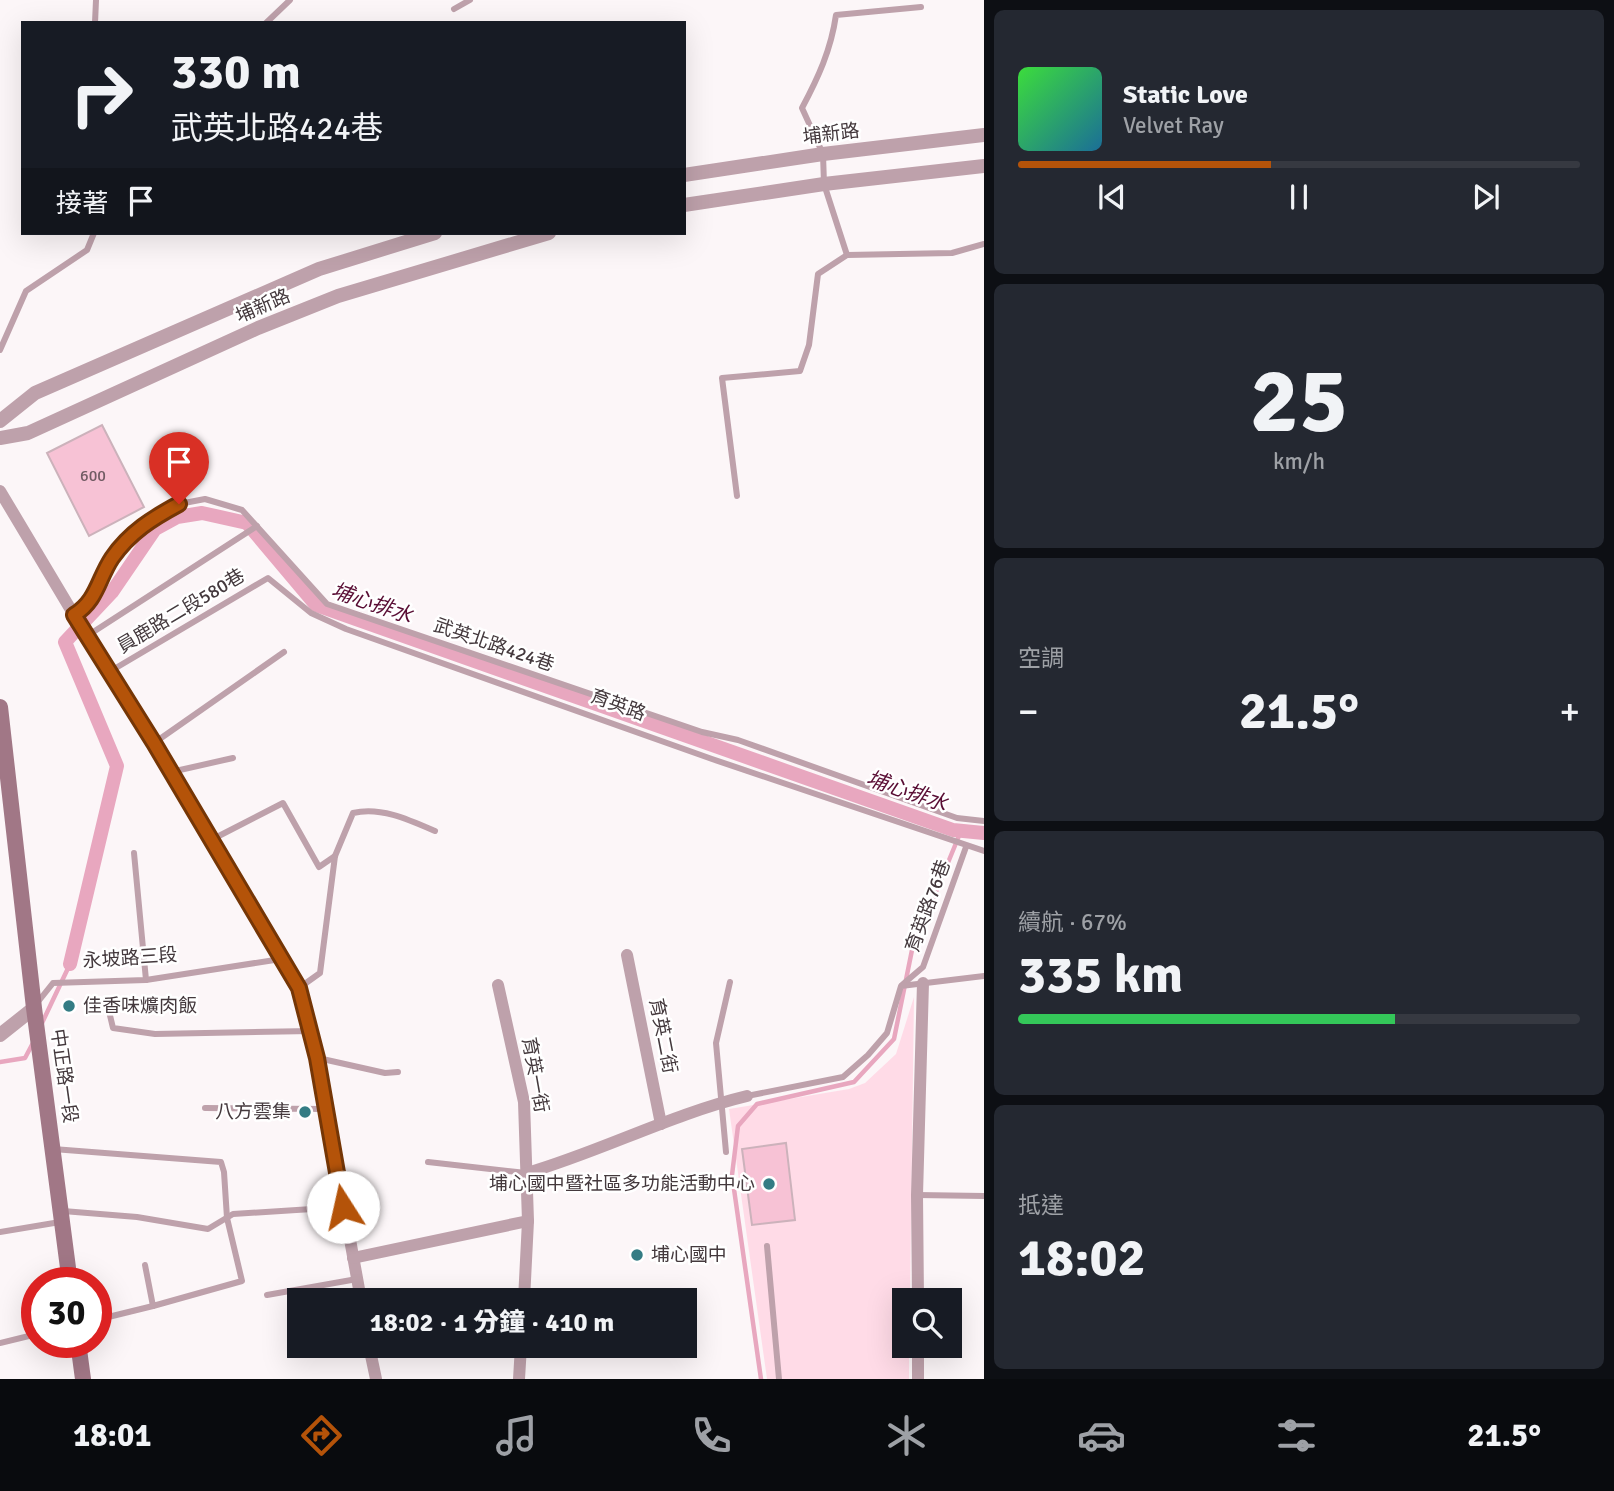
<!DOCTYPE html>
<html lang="zh-TW">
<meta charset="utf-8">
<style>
:root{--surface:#171b24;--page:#242831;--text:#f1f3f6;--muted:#9ea1a6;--line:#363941;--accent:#b45309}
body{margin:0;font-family:Signika,"Noto Sans TC",sans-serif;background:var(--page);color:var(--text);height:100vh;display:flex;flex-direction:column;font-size:26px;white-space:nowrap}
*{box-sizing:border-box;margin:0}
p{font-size:23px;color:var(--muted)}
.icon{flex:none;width:38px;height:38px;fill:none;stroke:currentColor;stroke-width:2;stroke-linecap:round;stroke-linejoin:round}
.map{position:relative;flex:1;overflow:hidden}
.details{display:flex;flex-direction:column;gap:10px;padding:10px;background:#0d0f14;width:630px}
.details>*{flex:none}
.top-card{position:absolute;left:21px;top:21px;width:665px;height:214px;border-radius:0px;box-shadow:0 7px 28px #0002;background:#171b24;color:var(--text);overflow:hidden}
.buttons{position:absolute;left:892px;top:1288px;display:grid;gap:14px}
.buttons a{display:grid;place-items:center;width:70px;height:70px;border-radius:0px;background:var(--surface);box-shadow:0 7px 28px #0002;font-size:35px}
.speed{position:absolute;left:21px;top:1267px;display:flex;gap:14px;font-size:35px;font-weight:700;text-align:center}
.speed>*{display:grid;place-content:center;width:91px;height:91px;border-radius:50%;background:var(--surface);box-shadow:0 7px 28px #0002;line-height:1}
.speed .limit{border:10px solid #d22;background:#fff;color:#111}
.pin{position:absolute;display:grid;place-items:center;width:60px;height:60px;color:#fff;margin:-72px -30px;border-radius:50% 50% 50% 0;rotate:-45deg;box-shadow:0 0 7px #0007}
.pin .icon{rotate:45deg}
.me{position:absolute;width:77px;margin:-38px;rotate:350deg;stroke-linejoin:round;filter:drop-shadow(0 0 5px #0008)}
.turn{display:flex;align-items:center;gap:24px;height:147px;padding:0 35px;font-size:32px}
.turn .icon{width:91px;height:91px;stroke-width:2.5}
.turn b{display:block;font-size:49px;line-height:60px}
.then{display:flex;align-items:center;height:66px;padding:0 35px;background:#0003;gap:14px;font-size:26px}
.big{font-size:52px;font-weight:800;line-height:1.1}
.details .card{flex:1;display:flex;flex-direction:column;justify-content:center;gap:10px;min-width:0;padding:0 24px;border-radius:10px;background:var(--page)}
.details .dial{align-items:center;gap:0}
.dial b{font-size:91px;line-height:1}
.song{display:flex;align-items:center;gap:21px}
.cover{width:84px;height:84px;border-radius:10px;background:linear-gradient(135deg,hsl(120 70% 55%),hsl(200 70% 35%))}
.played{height:7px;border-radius:4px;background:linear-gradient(90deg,var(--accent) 45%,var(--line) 45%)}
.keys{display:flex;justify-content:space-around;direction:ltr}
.heat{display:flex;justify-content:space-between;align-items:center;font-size:38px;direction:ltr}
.charge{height:10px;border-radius:5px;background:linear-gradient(90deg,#34c759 67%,var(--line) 0)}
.trip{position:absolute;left:287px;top:1288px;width:410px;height:70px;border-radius:0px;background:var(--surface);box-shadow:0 7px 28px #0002;font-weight:800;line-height:70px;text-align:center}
.tab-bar{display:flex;height:112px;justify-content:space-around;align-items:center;background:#090b0e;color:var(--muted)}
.tab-bar .icon{width:49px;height:49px}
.tab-bar .active{color:var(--accent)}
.tab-bar b{font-size:32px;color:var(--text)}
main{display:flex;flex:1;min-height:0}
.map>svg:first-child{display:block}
.green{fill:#ffdbe7}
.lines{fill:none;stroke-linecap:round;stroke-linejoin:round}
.stream{stroke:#e8a7bf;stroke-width:4.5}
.canal{stroke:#e8a7bf;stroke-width:14}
.building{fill:#f7c2d5;stroke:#ccb2bb;stroke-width:2}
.service{stroke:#bea1ab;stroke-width:6}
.minor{stroke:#bea1ab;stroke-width:12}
.tertiary{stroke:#bea1ab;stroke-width:14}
.secondary{stroke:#a17786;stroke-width:16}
.route-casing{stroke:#753606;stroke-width:18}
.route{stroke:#b45309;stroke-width:12}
.poi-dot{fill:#347c84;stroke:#fff;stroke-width:2.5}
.labels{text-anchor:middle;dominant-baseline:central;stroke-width:5;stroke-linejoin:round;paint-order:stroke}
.number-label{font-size:16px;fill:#715b63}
.street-label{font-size:19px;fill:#44393d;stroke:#fff}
.poi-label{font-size:19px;fill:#44393d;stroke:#fff;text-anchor:start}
.water-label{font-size:21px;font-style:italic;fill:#590d34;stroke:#fff}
</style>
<main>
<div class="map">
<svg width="984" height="1379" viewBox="0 0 984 1379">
<rect width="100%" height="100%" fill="#fcf6f8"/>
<path class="green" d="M 914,997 L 910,1300 L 905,1300 L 905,1346 L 909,1346 L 909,1379 L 767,1379 L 729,1109 L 849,1089 L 865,1083 L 896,1054 Z"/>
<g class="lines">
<g class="stream">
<path d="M 42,1023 L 70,964"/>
<path d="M 0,1062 L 25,1058 L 34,1041"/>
<path d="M 761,1379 L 732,1175 L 738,1126 L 757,1104 L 854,1082 L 894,1039 L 912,950 L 961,831"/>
</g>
<path class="canal" d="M 70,964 L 117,766 L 65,642 L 112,592 L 155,529 L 177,517 L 202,513 L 247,523 L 316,605 L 953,830 L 984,833"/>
</g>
<g class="building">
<path d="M 102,425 L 144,507 L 89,536 L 47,453 Z"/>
<path d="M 786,1143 L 795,1220 L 752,1225 L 742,1149 Z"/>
</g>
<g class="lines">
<g class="service">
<path d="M 921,7 L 836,15 C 831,50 818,78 802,108 L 823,154 L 824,184 L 847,255 L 952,253 L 984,244"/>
<path d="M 454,9 L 470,0"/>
<path d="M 95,23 L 96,0"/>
<path d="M 266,23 L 290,0"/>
<path d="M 0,350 L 26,291 L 87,250 L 94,233"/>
<path d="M 737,496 L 722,378 L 800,371 L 809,345 L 818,274 L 847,255"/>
<path d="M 74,615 L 87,607 L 113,557 L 145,522 L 179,504 L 205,499 L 242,510 L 327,604 L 702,732 L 738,740 L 957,818 L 984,821"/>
<path d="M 87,636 L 257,526"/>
<path d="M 109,672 L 268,578 L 311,613 L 346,629 L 712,759 L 984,851"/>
<path d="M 154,743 L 284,652"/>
<path d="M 171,772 L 233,758"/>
<path d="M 211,840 L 283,803 L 319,867 L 335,856"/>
<path d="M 134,853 L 146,980"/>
<path d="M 902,985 L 923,967 L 966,847"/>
<path d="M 299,988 L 320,973 L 335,856 L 353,813 C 380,806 410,820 435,831"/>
<path d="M 37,1003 L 53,983 L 146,980 L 281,959"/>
<path d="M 108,1007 L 113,1028 L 155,1034 L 311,1031"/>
<path d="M 318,1058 L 385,1073 L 398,1072"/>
<path d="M 747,1096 L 843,1077 L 868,1055 L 887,1033 L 901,986 L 984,976"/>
<path d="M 205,1108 L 326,1109"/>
<path d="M 53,1149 L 221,1162 L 224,1172 L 227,1218 L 242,1281 L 153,1306 L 145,1265"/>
<path d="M 726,1152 L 716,1043 L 730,982"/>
<path d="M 428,1162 L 526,1173"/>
<path d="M 917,1195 L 984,1196"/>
<path d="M 63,1211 L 137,1217 L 208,1229 L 233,1214 L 343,1207"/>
<path d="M 0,1232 L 60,1222"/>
<path d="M 767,1246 L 779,1379"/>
<path d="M 267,1295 L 357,1279"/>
<path d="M 96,1320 L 153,1306"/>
<path d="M 0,1343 L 37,1334"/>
</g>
<g class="minor">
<path d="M 0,491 L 74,615 L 154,743 L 299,988 L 317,1058 L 361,1300"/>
<path d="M 627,955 L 661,1124"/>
<path d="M 498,985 L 524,1102 L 528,1221 L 524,1300"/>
<path d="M 527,1173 C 602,1151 672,1114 747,1096"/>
<path d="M 353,1258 L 528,1221"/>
<path d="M 918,1300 L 917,1195 L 923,983"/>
<path d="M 369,1346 L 376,1379"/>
<path d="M 918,1346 L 918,1379"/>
<path d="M 519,1379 L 521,1346"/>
</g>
<g class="tertiary">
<path d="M 684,175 L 823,154 L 984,135"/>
<path d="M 684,205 L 824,184 L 984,166"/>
<path d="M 0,421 L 35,393 L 319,269 L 435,233"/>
<path d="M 0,438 L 28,433 L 258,328 L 338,296 L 549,233"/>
<path d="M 0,1035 L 34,1008"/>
</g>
<g class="secondary">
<path d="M 0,707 L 34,1008 L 70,1283"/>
<path d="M 78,1342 L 83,1379"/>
</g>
</g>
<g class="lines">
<defs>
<path id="route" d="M 179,504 C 153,518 130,532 112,558 C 98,579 97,601 74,615 L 154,743 L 299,988 L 317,1058 L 343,1207"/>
</defs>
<use href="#route" class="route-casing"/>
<use href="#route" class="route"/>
</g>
<g class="poi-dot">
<circle cx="69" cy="1006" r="7"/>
<circle cx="305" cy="1112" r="7"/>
<circle cx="769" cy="1184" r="7"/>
<circle cx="637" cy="1255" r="7"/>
</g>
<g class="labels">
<g class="number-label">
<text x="93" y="476">600</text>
</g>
<g class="street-label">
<text transform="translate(831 134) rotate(-7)">埔新路</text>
<text transform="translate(263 306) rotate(-23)">埔新路</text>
<text transform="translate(181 611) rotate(-31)">員鹿路二段580巷</text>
<text transform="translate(494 645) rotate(19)">武英北路424巷</text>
<text transform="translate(618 705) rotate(20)">育英路</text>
<text transform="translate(928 906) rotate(-70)">育英路76巷</text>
<text transform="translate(130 958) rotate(-4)">永坡路三段</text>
<text transform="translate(663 1036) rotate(79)">育英二街</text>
<text transform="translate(535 1075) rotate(80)">育英一街</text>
<text transform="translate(64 1076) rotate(82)">中正路一段</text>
</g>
<g class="poi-label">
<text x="83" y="1006">佳香味爌肉飯</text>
<text x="291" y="1112" text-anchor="end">八方雲集</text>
<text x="755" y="1184" text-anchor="end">埔心國中暨社區多功能活動中心</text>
<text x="651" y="1255">埔心國中</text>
</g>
<g class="water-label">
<text transform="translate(372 603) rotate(19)">埔心排水</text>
<text transform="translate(907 791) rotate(19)">埔心排水</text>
</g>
</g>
</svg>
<div class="buttons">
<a><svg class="icon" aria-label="search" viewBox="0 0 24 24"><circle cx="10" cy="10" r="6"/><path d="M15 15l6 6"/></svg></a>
</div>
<div class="speed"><div class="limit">30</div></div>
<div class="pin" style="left:179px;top:504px;background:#d93025"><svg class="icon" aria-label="arrive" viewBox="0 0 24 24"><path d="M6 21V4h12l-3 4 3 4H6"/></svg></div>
<svg class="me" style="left:343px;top:1207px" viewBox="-20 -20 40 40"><circle r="19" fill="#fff"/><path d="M0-13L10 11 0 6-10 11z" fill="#b45309"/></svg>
<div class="trip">18:02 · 1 分鐘 · 410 m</div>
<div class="top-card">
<div class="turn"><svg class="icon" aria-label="right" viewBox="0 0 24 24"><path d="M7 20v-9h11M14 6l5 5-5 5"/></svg><div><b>330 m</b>武英北路424巷</div></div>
<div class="then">接著<svg class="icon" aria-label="arrive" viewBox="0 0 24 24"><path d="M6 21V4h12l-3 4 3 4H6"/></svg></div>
</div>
</div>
<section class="details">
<div class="card">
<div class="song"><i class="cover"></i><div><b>Static Love</b><p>Velvet Ray</p></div></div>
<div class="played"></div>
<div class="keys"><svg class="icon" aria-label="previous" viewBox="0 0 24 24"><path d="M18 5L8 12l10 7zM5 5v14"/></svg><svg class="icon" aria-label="pause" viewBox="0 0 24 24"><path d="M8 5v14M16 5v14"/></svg><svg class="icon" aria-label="next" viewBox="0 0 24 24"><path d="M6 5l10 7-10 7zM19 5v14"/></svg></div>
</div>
<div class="card dial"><b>25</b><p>km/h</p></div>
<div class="card"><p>空調</p>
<div class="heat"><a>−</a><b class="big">21.5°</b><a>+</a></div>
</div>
<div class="card"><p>續航 · 67%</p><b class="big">335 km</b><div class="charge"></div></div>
<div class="card"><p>抵達</p><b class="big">18:02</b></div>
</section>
</main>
<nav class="tab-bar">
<b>18:01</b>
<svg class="icon active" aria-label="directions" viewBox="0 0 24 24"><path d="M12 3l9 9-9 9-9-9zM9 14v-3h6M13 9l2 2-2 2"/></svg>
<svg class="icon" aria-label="music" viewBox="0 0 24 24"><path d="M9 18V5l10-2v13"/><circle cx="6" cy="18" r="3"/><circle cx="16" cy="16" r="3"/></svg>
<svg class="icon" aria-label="phone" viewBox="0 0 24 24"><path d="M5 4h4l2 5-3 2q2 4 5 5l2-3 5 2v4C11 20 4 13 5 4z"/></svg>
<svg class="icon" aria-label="climate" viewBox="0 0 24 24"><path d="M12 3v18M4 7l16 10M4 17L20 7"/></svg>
<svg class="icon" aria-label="car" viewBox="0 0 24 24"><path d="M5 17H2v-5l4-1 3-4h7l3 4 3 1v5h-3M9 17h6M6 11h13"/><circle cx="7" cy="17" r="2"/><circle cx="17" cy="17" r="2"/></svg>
<svg class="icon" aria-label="filters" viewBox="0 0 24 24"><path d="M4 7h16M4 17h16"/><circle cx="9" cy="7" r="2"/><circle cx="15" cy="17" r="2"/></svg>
<b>21.5°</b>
</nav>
